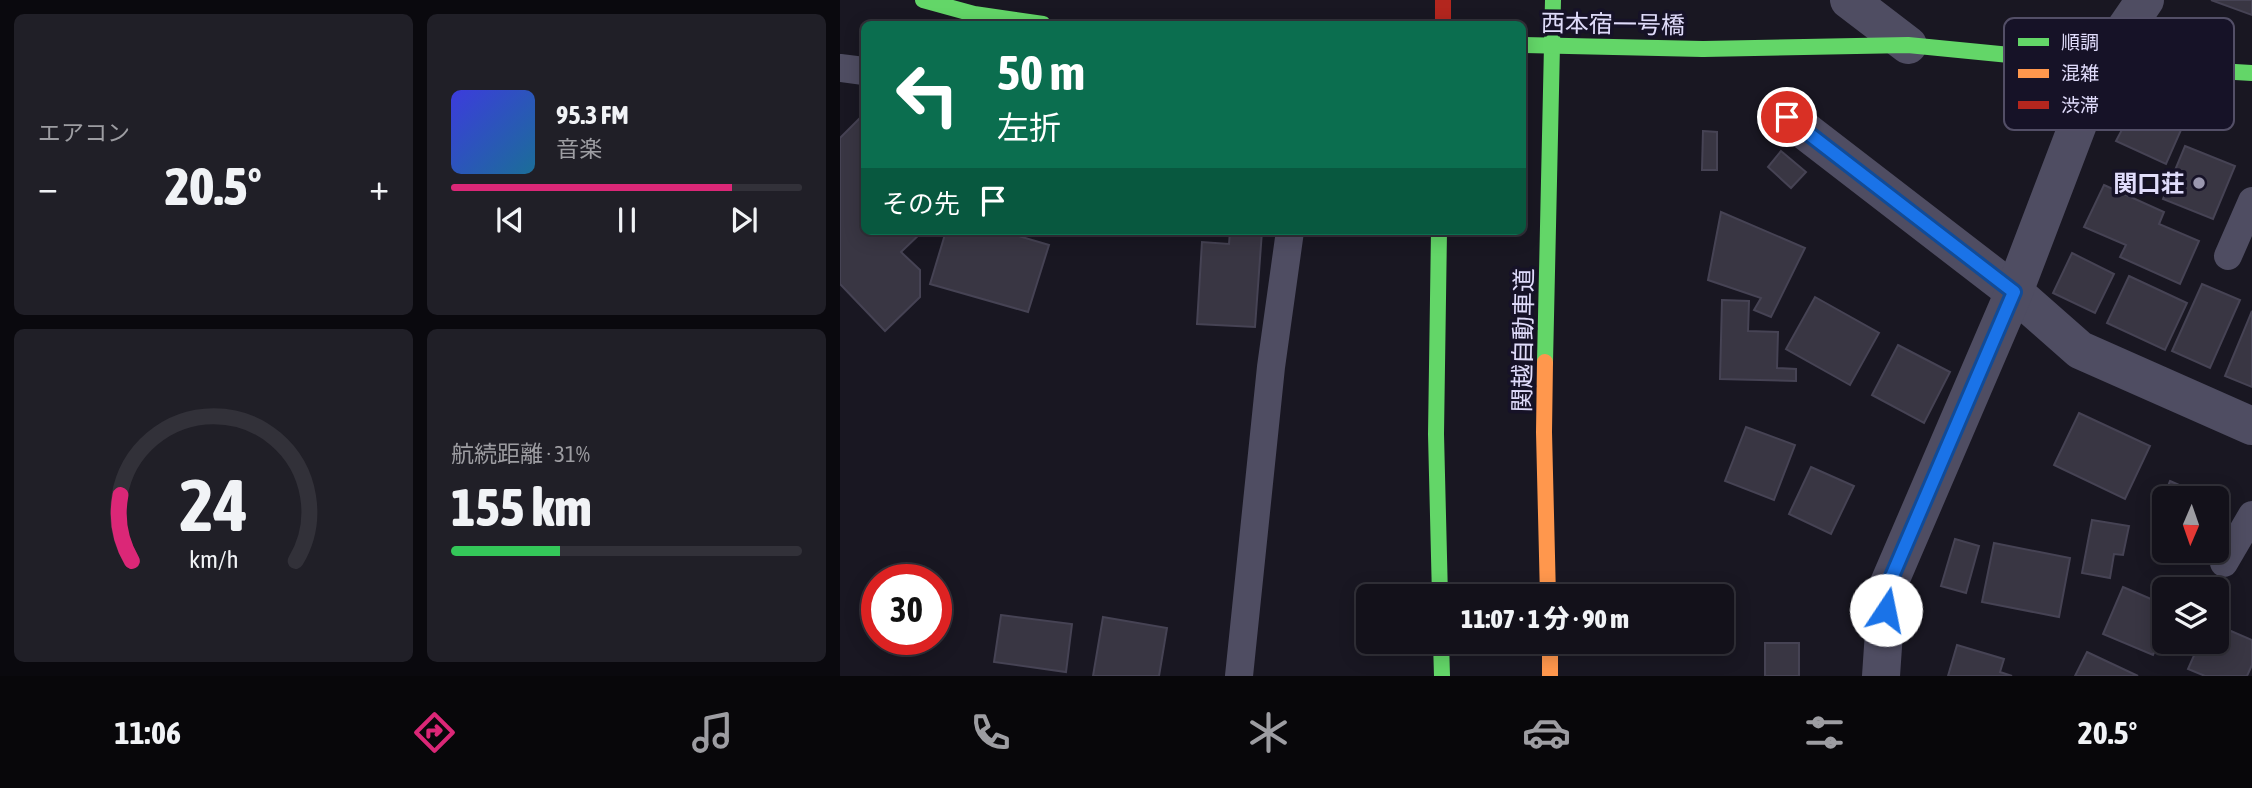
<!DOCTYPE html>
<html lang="ja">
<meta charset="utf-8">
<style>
:root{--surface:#13111a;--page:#201f27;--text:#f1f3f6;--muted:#9d9da2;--line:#323139;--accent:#db2777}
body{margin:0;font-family:"Asap Condensed","Noto Sans JP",sans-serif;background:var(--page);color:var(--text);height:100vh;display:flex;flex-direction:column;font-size:26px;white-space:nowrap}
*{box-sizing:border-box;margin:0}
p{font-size:23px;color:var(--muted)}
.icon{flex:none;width:38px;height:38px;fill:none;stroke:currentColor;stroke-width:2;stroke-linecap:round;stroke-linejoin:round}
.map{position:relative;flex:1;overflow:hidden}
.sheet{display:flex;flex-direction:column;gap:14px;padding:14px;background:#0a090e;width:840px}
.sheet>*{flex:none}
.top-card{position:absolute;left:21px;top:21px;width:665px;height:214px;border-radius:10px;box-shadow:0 4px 18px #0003,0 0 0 2px var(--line);background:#0b6e4f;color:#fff;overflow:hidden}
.needle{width:46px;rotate:182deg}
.fabs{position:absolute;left:1312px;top:486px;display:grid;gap:14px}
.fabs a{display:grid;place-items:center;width:77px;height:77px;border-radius:10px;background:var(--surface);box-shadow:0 4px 18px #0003,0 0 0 2px var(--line);font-size:35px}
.speed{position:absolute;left:21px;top:564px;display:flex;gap:14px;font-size:35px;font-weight:700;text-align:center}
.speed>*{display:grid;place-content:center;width:91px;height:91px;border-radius:50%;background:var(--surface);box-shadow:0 4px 18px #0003,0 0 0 2px var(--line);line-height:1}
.speed .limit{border:10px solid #d22;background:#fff;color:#111}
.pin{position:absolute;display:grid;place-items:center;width:60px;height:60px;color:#fff;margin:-30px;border:4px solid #fff;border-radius:50%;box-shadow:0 2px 7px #0007}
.me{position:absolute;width:77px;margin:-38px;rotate:11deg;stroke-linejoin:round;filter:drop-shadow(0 0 5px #0008)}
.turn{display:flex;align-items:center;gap:24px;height:147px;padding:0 21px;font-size:32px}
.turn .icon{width:91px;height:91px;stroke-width:2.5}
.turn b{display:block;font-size:49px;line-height:60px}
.then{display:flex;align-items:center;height:66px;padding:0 21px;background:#0003;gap:14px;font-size:26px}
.big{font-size:52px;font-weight:800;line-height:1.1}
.sheet .card{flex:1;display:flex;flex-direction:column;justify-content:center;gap:10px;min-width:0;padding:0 24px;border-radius:10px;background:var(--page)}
.sheet .dial{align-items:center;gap:0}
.dial svg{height:182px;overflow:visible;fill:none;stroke:var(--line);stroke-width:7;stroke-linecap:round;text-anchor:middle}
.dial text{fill:var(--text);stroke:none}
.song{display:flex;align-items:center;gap:21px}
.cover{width:84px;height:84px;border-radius:10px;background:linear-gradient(135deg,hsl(240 70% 55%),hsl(200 70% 35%))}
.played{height:7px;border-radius:4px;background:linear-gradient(90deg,var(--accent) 80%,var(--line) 80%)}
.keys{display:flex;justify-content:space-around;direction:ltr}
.heat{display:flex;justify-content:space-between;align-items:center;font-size:38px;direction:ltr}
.charge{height:10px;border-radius:5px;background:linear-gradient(90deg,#34c759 31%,var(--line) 0)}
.sheet .tiles{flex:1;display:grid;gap:14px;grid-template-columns:repeat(2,1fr)}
.trip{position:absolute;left:516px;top:584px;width:378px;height:70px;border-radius:10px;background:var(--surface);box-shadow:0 4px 18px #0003,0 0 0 2px var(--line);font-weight:800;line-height:70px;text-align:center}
.tabs{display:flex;height:112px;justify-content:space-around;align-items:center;background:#08070a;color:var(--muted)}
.tabs .icon{width:49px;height:49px}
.tabs .active{color:var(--accent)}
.tabs b{font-size:32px;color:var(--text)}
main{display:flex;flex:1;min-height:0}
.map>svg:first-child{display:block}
.building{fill:#393643;stroke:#464354;stroke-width:2}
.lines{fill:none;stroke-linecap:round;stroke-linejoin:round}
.lane{stroke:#4f4d62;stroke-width:28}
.street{stroke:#4f4d62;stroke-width:38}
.fast{stroke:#63d668;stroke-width:16}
.slow{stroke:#ff974d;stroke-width:16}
.jam{stroke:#b3261e;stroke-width:16}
.fast-bridge{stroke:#63d668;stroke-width:16}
.route-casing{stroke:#114b97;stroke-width:18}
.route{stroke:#1a73e8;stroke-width:12}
.poi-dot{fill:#9a97af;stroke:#161227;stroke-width:2.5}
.labels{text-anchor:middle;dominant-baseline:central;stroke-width:7;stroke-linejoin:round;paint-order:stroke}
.street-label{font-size:24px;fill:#e0dcfb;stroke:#161227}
.poi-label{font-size:24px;font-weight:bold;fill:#e0dcfb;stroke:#161227;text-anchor:end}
.key{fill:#161227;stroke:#534f67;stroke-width:2}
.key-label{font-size:19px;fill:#e0dcfb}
</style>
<main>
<section class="sheet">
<div class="tiles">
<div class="card"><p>エアコン</p>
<div class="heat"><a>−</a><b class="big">20.5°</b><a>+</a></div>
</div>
<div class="card">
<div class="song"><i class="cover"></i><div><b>95.3 FM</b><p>音楽</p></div></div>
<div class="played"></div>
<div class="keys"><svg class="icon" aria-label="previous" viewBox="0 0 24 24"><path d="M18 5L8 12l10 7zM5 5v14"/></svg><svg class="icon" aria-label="pause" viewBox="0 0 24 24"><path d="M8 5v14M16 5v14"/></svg><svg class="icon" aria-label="next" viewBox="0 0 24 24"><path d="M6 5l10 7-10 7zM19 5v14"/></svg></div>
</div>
<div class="card dial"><svg viewBox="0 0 100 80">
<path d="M14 69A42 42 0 1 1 86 69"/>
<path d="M14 69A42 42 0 0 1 9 40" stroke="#db2777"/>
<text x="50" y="56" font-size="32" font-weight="700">24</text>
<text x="50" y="72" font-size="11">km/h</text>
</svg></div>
<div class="card"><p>航続距離 · 31%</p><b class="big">155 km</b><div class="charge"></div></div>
</div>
</section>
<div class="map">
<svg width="1412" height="676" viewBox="0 0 1412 676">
<rect width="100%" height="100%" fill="#191722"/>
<g class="building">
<path d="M 1371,0 L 1412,0 L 1412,15 Z"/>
<path d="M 1295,105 L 1348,114 L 1326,164 L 1276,141 Z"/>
<path d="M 24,114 L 24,231 L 83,231 L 61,252 L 80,270 L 80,297 L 45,331 L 0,284 L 0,138 Z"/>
<path d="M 863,131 L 877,132 L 877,170 L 862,170 Z"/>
<path d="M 1345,146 L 1395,166 L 1373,219 L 1323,199 Z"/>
<path d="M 941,151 L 966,172 L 951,188 L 928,167 Z"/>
<path d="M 1264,185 L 1324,212 L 1319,224 L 1359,241 L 1340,284 L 1280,257 L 1286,245 L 1244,227 Z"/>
<path d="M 881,212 L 965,248 L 931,317 L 914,310 L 921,298 L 868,280 Z"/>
<path d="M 106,231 L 162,231 L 209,245 L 188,312 L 90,284 Z"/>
<path d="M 390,231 L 422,231 L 415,327 L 357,324 L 362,242 L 389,244 Z"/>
<path d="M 1232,253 L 1274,274 L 1255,313 L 1213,293 Z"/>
<path d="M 1289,276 L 1347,303 L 1325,350 L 1267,323 Z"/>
<path d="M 1362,284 L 1400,300 L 1370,368 L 1332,351 Z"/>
<path d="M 975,297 L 1039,333 L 1010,385 L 946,349 Z"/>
<path d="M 882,300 L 909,301 L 908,331 L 938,332 L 937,368 L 956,369 L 956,381 L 880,379 Z"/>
<path d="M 1412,311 L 1412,387 L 1385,376 Z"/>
<path d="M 1058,345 L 1110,372 L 1084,423 L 1032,395 Z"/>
<path d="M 1239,413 L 1310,446 L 1285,499 L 1214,465 Z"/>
<path d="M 906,427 L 955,445 L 934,500 L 885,481 Z"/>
<path d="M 971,467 L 1014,486 L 991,534 L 949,514 Z"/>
<path d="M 1330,481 L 1371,499 L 1325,499 L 1325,528 L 1313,522 Z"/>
<path d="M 1252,520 L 1289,526 L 1283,555 L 1274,554 L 1270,578 L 1242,573 Z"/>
<path d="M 1115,539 L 1139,546 L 1126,593 L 1101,586 Z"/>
<path d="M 1154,543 L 1230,558 L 1219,617 L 1142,602 Z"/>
<path d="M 1283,587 L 1325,605 L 1325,627 L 1313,655 L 1263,634 Z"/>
<path d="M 161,615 L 232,624 L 226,672 L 154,662 Z"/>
<path d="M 263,617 L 327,628 L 319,676 L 253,676 Z"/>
<path d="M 1377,625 L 1412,640 L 1412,665 L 1407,676 L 1365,676 L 1348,669 L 1360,642 L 1377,642 Z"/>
<rect x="925" y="643" width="34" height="33"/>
<path d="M 1117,645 L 1164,659 L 1160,672 L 1172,676 L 1108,676 Z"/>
<path d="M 1247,652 L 1298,676 L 1235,676 Z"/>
</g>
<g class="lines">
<g class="lane">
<path d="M 0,68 L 24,71"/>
<path d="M 1388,256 L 1412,201"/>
<path d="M 1384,563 L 1412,515"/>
<path d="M 399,676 L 431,367 L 450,231"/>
</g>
<g class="street">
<path d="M 1009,0 L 1068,45"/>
<path d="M 947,117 L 1174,292 L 1240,350 L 1412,426"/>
<path d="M 1041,676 L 1047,588 L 1174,292 L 1261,64 L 1305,0"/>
</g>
<g class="fast">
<path d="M 83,0 L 134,14 L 203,24"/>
<path d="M 863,49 L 1068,45 L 1261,64 L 1412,73"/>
<path d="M 599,231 L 596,434 L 600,597"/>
<path d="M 705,362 L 713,0"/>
<path d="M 601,642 L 602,676"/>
</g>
<g class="slow">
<path d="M 705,362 L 704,432 L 708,597"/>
<path d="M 710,642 L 710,676"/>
</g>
<path class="jam" d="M 603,0 L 603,24"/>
<path class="fast-bridge" d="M 682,45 L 863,49"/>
</g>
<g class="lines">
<defs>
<path id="route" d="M 947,117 L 1174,292 L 1047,588 L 1046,610"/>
</defs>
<use href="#route" class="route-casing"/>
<use href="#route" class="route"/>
</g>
<circle class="poi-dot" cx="1359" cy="183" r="7"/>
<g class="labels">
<g class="street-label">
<text transform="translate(773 24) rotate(1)">西本宿一号橋</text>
<text transform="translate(683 340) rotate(-89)">関越自動車道</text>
</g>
<g class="poi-label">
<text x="1345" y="183">関口荘</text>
</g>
</g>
<rect x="1164" y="18" width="230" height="112" rx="10" class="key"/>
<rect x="1178" y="38" width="31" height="8" fill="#63d668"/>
<rect x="1178" y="69" width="31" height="9" fill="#ff974d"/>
<rect x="1178" y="101" width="31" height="8" fill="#b3261e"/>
<g class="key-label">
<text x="1221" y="49">順調</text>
<text x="1221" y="80">混雑</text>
<text x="1221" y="112">渋滞</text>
</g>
</svg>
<div class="fabs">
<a><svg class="needle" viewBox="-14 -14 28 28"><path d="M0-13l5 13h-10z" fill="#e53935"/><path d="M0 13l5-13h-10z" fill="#9d9da2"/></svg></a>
<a><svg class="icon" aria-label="layers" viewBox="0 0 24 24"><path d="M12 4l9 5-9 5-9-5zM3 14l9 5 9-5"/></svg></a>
</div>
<div class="speed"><div class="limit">30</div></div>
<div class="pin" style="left:947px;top:117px;background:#d93025"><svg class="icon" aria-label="arrive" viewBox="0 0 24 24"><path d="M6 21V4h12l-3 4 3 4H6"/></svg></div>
<svg class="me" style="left:1046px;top:610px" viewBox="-20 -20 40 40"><circle r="19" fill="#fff"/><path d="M0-13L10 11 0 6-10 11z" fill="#1a73e8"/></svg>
<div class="trip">11:07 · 1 分 · 90 m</div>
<div class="top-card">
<div class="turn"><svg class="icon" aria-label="left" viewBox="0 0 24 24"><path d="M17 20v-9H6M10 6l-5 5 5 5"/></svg><div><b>50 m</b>左折</div></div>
<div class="then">その先<svg class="icon" aria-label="arrive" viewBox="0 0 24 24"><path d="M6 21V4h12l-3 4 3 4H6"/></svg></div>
</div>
</div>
</main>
<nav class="tabs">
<b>11:06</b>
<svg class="icon active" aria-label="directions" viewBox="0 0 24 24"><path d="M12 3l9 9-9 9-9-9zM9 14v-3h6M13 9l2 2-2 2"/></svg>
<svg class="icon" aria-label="music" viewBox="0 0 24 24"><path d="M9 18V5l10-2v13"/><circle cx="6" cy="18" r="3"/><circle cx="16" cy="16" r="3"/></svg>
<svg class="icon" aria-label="phone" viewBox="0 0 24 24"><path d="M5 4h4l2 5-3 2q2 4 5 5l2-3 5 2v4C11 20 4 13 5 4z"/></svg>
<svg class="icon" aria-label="climate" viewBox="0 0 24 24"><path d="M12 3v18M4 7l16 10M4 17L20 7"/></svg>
<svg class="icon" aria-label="car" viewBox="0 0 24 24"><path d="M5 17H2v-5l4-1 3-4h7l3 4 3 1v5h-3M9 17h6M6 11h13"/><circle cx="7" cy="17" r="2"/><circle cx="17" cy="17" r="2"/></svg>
<svg class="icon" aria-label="filters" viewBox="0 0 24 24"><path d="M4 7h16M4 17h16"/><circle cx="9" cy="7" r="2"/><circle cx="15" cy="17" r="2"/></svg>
<b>20.5°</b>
</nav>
